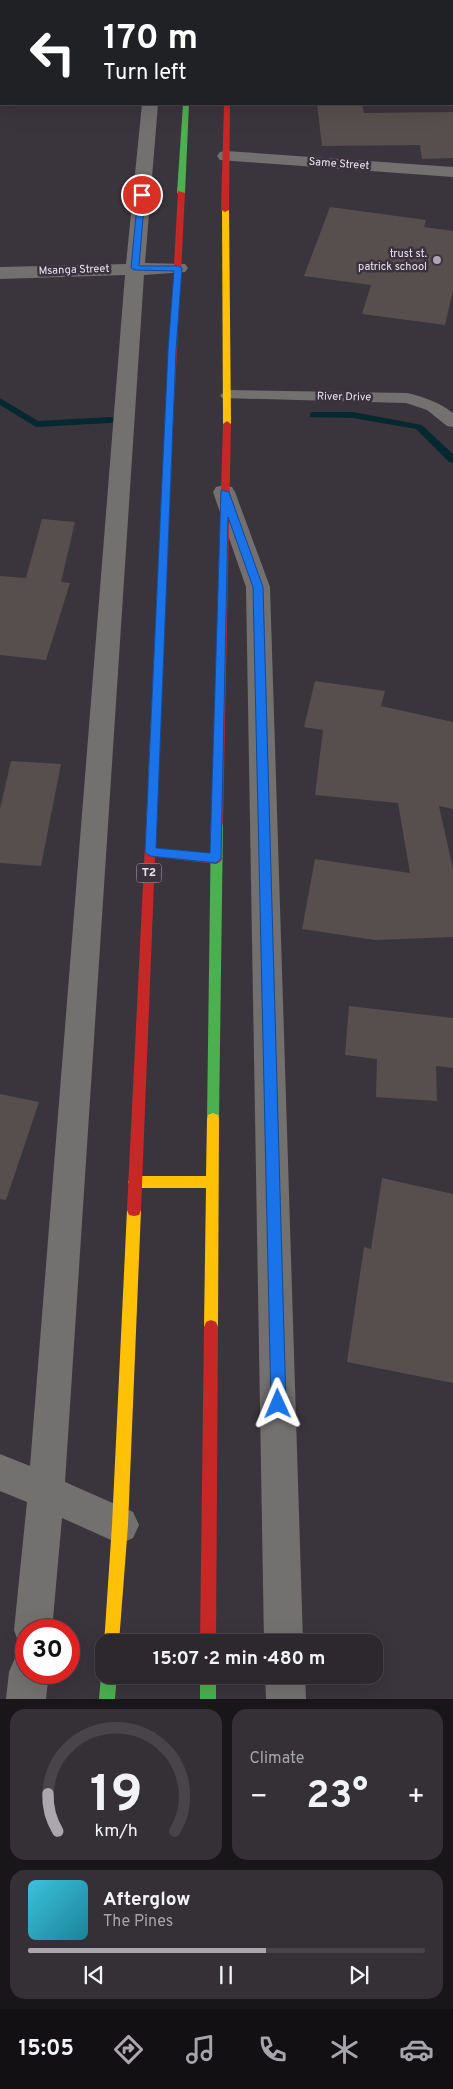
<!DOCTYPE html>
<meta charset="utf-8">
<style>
:root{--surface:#2c282d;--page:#343035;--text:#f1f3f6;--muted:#a6a6aa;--line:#484449;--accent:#aca7ae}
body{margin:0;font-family:Overpass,sans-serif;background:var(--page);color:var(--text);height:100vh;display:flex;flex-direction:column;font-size:19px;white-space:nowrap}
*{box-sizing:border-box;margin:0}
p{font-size:16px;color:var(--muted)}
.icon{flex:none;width:28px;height:28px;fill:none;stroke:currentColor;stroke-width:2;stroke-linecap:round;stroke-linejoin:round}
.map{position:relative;height:1699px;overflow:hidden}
.panel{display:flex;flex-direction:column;gap:10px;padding:10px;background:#181619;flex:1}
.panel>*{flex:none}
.guide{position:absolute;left:0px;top:0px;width:454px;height:105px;box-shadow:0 5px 20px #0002,0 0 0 1px var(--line);background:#202124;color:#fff;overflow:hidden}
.speed{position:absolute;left:15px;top:1619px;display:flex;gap:10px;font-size:25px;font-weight:700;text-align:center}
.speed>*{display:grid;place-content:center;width:65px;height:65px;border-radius:50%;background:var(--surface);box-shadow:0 5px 20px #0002,0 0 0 1px var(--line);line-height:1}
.speed .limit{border:8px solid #d22;background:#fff;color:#111}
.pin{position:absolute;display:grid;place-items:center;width:42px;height:42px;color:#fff;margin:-21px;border:2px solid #fff;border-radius:50%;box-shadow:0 1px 5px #0007}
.me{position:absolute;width:55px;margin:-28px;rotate:359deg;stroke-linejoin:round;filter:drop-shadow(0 0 4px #0008)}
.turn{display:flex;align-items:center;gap:18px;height:105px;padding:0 20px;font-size:22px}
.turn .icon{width:65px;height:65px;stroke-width:2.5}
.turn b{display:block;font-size:35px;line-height:42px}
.big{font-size:38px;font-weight:700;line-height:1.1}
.panel .widget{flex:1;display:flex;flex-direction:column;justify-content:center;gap:8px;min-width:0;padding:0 18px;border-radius:15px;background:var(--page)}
.panel .dial{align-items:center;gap:0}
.dial svg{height:130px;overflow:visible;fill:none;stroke:var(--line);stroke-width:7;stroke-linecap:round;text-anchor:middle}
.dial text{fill:var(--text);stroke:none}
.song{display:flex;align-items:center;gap:15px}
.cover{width:60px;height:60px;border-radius:8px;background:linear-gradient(135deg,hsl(190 70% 55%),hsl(190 70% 35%))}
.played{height:5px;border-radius:2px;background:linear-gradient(90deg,var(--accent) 60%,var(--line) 60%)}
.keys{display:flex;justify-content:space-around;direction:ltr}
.heat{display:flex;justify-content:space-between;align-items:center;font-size:28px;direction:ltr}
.panel .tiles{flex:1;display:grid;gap:10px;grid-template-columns:1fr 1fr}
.widget:last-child{grid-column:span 2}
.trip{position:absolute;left:95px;top:1634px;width:288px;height:50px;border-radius:15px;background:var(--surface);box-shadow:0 5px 20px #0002,0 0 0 1px var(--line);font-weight:700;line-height:50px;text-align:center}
.dock{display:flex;height:80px;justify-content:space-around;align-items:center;background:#121012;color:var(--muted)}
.dock .icon{width:35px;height:35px}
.dock .on{color:var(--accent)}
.dock b{font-size:22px;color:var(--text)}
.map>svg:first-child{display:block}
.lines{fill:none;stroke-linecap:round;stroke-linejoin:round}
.stream{fill:#05292e;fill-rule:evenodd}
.building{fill:#564f4e}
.lane{fill:#737070;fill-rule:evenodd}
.street{fill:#737070;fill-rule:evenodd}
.fast{fill:#4caf50;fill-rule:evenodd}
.slow{fill:#ffc107;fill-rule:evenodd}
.jam{fill:#c62828;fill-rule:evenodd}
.route{fill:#1a73e8;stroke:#114b97}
.poi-dot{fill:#aca7ae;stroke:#3b323f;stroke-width:2}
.labels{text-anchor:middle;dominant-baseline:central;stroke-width:5;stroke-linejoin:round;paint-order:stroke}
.far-street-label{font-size:11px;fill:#e9e4ec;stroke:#3b323f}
.far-poi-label{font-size:11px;fill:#e9e4ec;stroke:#3b323f;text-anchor:end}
.shield{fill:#3b323f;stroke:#b5afb8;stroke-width:1}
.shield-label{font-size:12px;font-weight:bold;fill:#e9e4ec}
</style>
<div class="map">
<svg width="453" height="1699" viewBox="0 0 453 1699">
<rect width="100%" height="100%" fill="#3a353c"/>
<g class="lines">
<g class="stream">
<path d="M 0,398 L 38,421 L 111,417 L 116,420 L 111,423 L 36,427 L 0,405 Z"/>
<path d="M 313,412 L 353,412 L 422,425 L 453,454 L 453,463 L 449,462 L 416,429 L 353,418 L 310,417 L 310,413 Z"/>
</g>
</g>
<g class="building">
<path d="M 317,104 L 362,104 L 364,113 L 453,112 L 453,158 L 422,159 L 420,145 L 322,146 Z"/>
<path d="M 330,207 L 426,220 L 424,227 L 453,231 L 453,290 L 445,325 L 362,314 L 371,285 L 304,276 Z"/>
<path d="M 42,519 L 75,522 L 61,582 L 70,583 L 46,660 L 0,655 L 0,576 L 26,578 Z"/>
<path d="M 315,681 L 385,691 L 381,706 L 453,722 L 453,809 L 439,806 L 453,869 L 453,937 L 375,940 L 302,929 L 315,859 L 410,873 L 398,803 L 315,795 L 323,730 L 304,727 Z"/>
<path d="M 11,761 L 61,764 L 41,866 L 0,863 L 0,809 Z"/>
<path d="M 349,1006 L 453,1018 L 453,1068 L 436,1066 L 437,1101 L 376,1097 L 377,1059 L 345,1055 Z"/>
<path d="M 0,1094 L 39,1102 L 6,1200 L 0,1199 Z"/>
<path d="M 382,1178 L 453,1194 L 453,1383 L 347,1362 L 364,1247 L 371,1249 Z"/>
</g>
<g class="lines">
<path class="lane" d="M 228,390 L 407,393 C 424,397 439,402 453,413 L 453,427 L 447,426 L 427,410 L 406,403 L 222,398 L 220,395 Z"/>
<g class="street">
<path d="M 151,0 L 167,0 L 167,1 L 152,1 Z"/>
<path d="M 264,0 L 280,0 L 280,1 L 265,1 Z"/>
<path d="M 142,104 L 158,104 L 145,263 L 185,264 L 188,268 L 185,272 L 144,275 L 65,1482 L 133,1512 L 139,1525 L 133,1538 L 120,1544 L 62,1518 L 52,1630 L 26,1630 L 26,1647 L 19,1644 L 14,1630 L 27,1502 L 0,1491 L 0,1454 L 30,1466 L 125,275 L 0,279 L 0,267 L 126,264 Z"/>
<path d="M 226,151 L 453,167 L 453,177 L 220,160 L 217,156 L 220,152 Z"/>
<path d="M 224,485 L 232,487 L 235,492 L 270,587 L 303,1642 L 264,1642 L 246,587 L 213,492 L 216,487 Z"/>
<path d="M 26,1653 L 26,1672 L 49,1672 L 46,1699 L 6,1699 L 9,1672 L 15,1658 Z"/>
<path d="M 265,1675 L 305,1675 L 306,1699 L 266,1699 Z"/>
</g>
<g class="fast">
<rect x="224" y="0" width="6" height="1"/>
<path d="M 183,104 L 189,104 L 185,193 L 181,195 L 177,193 Z"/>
<path d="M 217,820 L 221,821 L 223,824 L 219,1119 L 218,1123 L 213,1125 L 208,1123 L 207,1119 L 211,824 L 213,821 Z"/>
<path d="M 103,1669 L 104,1675 L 117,1675 L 115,1699 L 99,1699 L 101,1675 Z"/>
<rect x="200" y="1675" width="16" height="24"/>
</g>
<g class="slow">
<path d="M 222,208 L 229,210 L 231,424 L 227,427 L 223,424 Z"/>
<path d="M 168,446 L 172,449 L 158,783 L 153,787 L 148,783 L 164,449 Z"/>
<path d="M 213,1113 L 218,1115 L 219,1119 L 218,1327 L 216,1332 L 211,1334 L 206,1332 L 204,1327 L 206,1188 L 135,1188 L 130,1186 L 128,1182 L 130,1178 L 135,1176 L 206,1176 L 207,1119 L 208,1115 Z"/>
<path d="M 134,1204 L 139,1205 L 141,1210 L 128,1525 L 119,1642 L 104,1644 L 112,1525 L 127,1210 L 129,1205 Z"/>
</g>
<g class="jam">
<rect x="187" y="0" width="6" height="1"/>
<path d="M 224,104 L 230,104 L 229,210 L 225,212 L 221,210 Z"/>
<path d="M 178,191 L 185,193 L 172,449 L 168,452 L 164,449 Z"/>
<path d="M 227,421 L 231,424 L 223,824 L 221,827 L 213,827 L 211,824 L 223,424 Z"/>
<path d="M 153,779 L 158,783 L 156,848 L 216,854 L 220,856 L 222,859 L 220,862 L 216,864 L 155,857 L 141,1210 L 139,1215 L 134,1216 L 129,1215 L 127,1210 L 148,783 Z"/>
<path d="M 211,1320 L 216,1322 L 218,1327 L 216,1642 L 200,1642 L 204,1327 L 206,1322 Z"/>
</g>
</g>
<path class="route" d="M 142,193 L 145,195 L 139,266 L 178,266 L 182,268 L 176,350 L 156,848 L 210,853 L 221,490 L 229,492 L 263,587 L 286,1404 L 283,1409 L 278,1411 L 273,1409 L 271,1404 L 253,587 L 228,517 L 221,859 L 216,863 L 150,856 L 145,852 L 168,350 L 174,271 L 135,270 L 131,268 L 138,195 Z"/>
<circle class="poi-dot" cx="437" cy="260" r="5"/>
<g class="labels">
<g class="far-street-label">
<text transform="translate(339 164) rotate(4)">Same Street</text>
<text transform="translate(74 270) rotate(-2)">Msanga Street</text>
<text transform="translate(344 397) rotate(1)">River Drive</text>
</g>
<g class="far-poi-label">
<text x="427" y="254">trust st.<tspan x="427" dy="13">patrick school</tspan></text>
</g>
<rect class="shield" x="136.5" y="863.5" width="25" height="19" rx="4"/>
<g class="shield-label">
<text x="149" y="873">T2</text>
</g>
</g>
</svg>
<div class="speed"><div class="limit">30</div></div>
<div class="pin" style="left:142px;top:195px;background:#d93025"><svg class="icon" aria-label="arrive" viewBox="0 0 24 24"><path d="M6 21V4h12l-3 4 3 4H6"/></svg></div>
<svg class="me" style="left:278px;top:1404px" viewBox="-20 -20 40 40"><path d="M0-17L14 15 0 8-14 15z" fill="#1a73e8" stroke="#fff" stroke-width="4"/></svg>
<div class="trip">15:07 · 2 min · 480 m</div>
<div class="guide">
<div class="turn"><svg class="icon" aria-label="left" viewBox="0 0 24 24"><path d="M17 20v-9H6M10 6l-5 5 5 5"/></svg><div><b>170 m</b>Turn left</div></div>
</div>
</div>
<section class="panel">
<div class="tiles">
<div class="widget dial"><svg viewBox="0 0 100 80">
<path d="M14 69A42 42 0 1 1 86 69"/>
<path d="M14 69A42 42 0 0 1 8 46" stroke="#aca7ae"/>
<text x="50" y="56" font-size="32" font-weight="700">19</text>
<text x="50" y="72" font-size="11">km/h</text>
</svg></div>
<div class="widget"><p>Climate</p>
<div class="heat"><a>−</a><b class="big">23°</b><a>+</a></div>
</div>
<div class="widget">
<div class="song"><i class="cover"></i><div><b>Afterglow</b><p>The Pines</p></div></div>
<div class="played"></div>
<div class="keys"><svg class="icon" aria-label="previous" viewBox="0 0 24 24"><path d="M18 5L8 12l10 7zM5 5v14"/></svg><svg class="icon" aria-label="pause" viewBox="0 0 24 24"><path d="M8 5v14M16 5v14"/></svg><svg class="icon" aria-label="next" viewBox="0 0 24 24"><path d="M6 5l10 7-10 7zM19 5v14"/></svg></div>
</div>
</div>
</section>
<nav class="dock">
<b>15:05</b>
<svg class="icon on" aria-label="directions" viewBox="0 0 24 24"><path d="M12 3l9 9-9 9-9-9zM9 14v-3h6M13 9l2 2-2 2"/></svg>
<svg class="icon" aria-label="music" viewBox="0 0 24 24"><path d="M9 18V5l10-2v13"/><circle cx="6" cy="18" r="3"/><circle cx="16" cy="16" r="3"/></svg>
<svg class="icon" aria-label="phone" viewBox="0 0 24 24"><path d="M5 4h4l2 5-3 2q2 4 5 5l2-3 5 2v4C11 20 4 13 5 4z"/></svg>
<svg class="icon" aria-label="climate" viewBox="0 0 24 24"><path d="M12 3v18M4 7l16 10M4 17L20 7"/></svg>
<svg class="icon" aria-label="car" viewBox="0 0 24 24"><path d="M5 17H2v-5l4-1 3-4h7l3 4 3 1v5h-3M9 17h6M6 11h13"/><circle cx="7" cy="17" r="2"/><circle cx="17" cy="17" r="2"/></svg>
</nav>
